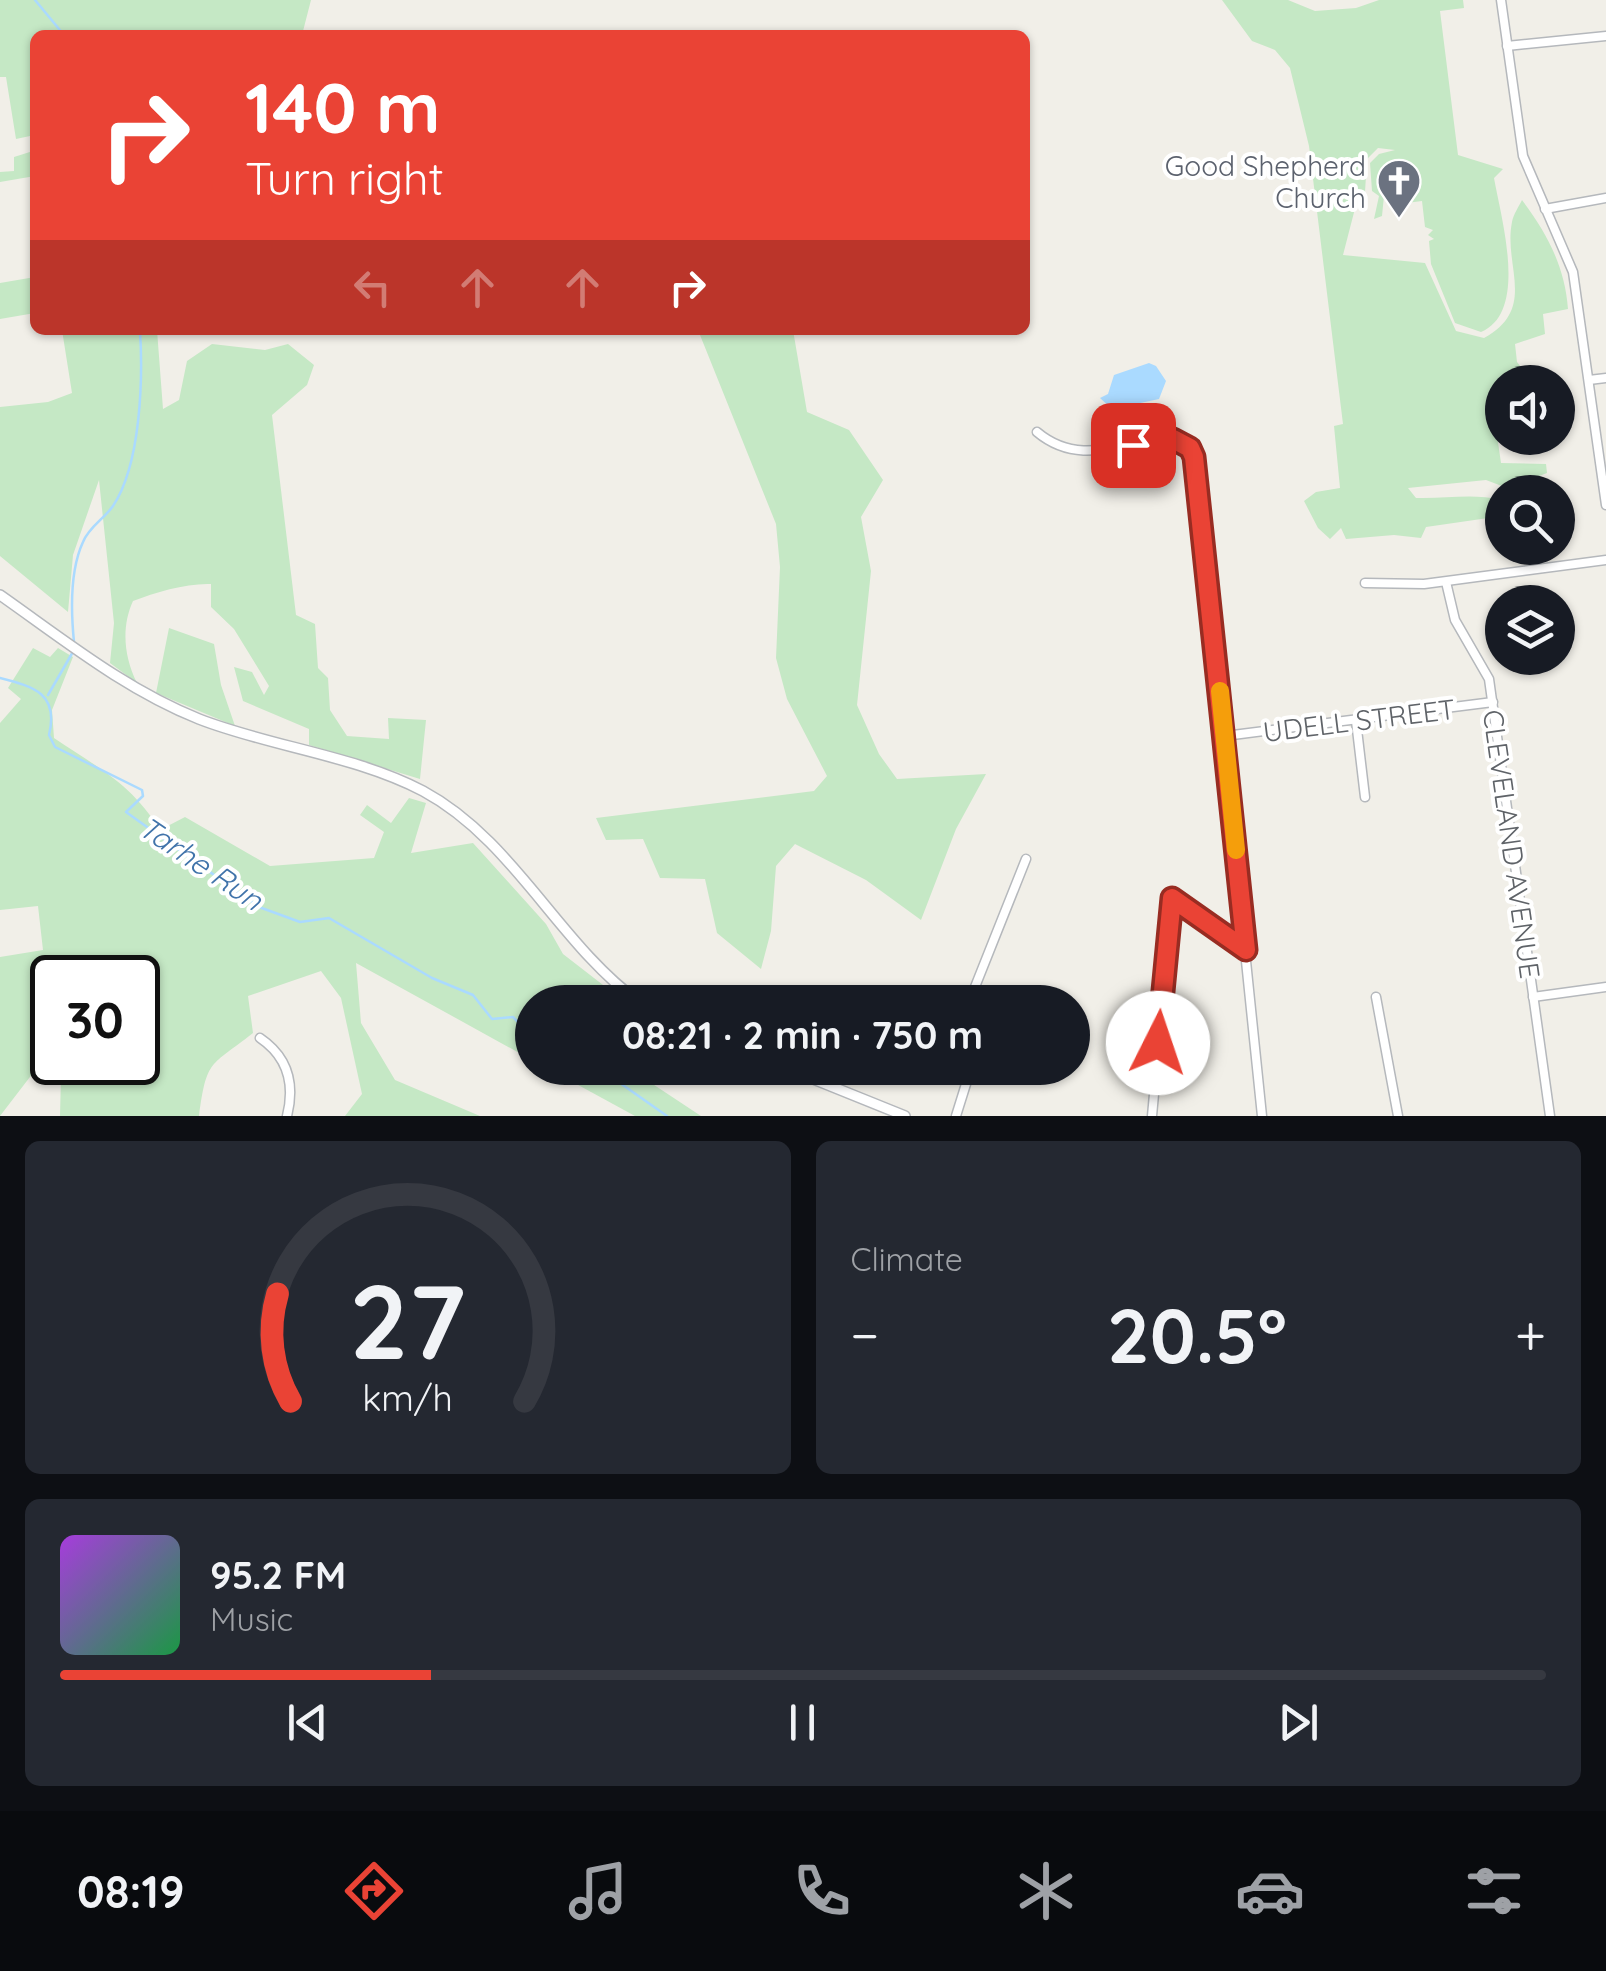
<!DOCTYPE html>
<meta charset="utf-8">
<style>
:root{--surface:#171b24;--page:#242831;--text:#f1f3f6;--muted:#9ea1a6;--line:#363941;--accent:#ea4335}
body{margin:0;font-family:Quicksand,sans-serif;background:var(--page);color:var(--text);height:100vh;display:flex;flex-direction:column;font-size:38px;white-space:nowrap}
*{box-sizing:border-box;margin:0}
p{font-size:32px;color:var(--muted)}
.icon{flex:none;width:55px;height:55px;fill:none;stroke:currentColor;stroke-width:2;stroke-linecap:round;stroke-linejoin:round}
.map{position:relative;height:1116px;overflow:hidden}
.panel{display:flex;flex-direction:column;gap:25px;padding:25px;background:#0d0f14;flex:1}
.panel>*{flex:none}
.guide{position:absolute;left:30px;top:30px;width:1000px;height:305px;border-radius:15px;box-shadow:0 2px 8px #0004;background:#ea4335;color:#fff;overflow:hidden}
.tools{position:absolute;left:1485px;top:365px;display:grid;gap:20px}
.tools a{display:grid;place-items:center;width:90px;height:90px;border-radius:50%;background:var(--surface);box-shadow:0 2px 8px #0004;font-size:50px}
.speed{position:absolute;left:30px;top:955px;display:flex;gap:20px;font-size:50px;font-weight:700;text-align:center}
.speed>*{display:grid;place-content:center;width:130px;height:130px;border-radius:50%;background:var(--surface);box-shadow:0 2px 8px #0004;line-height:1}
.speed .limit{border:5px solid #111;border-radius:15px;background:#fff;color:#111}
.pin{position:absolute;display:grid;place-items:center;width:85px;height:85px;color:#fff;margin:-42px;border-radius:20px;box-shadow:0 5px 15px #0006}
.me{position:absolute;width:110px;margin:-55px;rotate:4deg;stroke-linejoin:round;filter:drop-shadow(0 0 8px #0008)}
.turn{display:flex;align-items:center;gap:35px;height:210px;padding:0 50px;font-size:45px}
.turn .icon{width:130px;height:130px;stroke-width:2.5}
.turn b{display:block;font-size:70px;line-height:85px}
.lanes{display:flex;align-items:center;height:95px;padding:0 50px;background:#0003;justify-content:center;gap:50px;direction:ltr}
.lanes .off{opacity:.35}
.big{font-size:75px;font-weight:700;line-height:1.1}
.panel .tile{flex:1;display:flex;flex-direction:column;justify-content:center;gap:15px;min-width:0;padding:0 35px;border-radius:15px;background:var(--page)}
.panel .dial{align-items:center;gap:0}
.dial svg{height:260px;overflow:visible;fill:none;stroke:var(--line);stroke-width:7;stroke-linecap:round;text-anchor:middle}
.dial text{fill:var(--text);stroke:none}
.song{display:flex;align-items:center;gap:30px}
.cover{width:120px;height:120px;border-radius:15px;background:linear-gradient(135deg,hsl(280 70% 55%),hsl(140 70% 35%))}
.played{height:10px;border-radius:5px;background:linear-gradient(90deg,var(--accent) 25%,var(--line) 25%)}
.keys{display:flex;justify-content:space-around;direction:ltr}
.heat{display:flex;justify-content:space-between;align-items:center;font-size:55px;direction:ltr}
.panel .tiles{flex:1;display:grid;gap:25px;grid-template-columns:1fr 1fr}
.tile:last-child{grid-column:span 2}
.trip{position:absolute;left:515px;top:985px;width:575px;height:100px;border-radius:50px;background:var(--surface);box-shadow:0 2px 8px #0004;font-weight:700;line-height:100px;text-align:center}
.dock{display:flex;height:160px;justify-content:space-around;align-items:center;background:#090b0e;color:var(--muted)}
.dock .icon{width:70px;height:70px}
.dock .current{color:var(--accent)}
.dock b{font-size:45px;color:var(--text)}
.map>svg:first-child{display:block}
.green{fill:#c5e8c5;fill-rule:evenodd}
.water{fill:#aadaff}
.lines{fill:none;stroke-linecap:round;stroke-linejoin:round}
.stream{stroke:#aadaff;stroke-width:2.5}
.minor-casing{stroke:#b5b8bc;stroke-width:11}
.tertiary-casing{stroke:#b5b8bc;stroke-width:12}
.minor{stroke:#fff;stroke-width:8}
.tertiary{stroke:#fff;stroke-width:9}
.route-casing{stroke:#982c22;stroke-width:25}
.route{stroke:#ea4335;stroke-width:18}
.slow{stroke:#f59e0b;stroke-width:18}
.labels{text-anchor:middle;dominant-baseline:central;stroke-width:8;stroke-linejoin:round;paint-order:stroke}
.worship-label{font-size:28px;fill:#5b616d;stroke:#fff;text-anchor:end}
.street-label{font-size:28px;fill:#5f6368;stroke:#fff}
.water-label{font-size:30px;font-style:italic;fill:#4174aa;stroke:#fff}
</style>
<div class="map">
<svg width="1606" height="1116" viewBox="0 0 1606 1116">
<rect width="100%" height="100%" fill="#f1efe8"/>
<g class="green">
<path d="M 0,0 L 311,0 L 302,35 L 35,35 L 35,176 L 0,182 L 0,172 L 14,171 L 14,157 L 33,151 L 30,136 L 16,139 L 6,77 L 0,77 Z"/>
<path d="M 1222,0 L 1288,0 L 1315,11 L 1356,8 L 1379,0 L 1463,0 L 1464,8 L 1440,11 L 1458,155 L 1503,169 L 1494,178 C 1501,218 1529,312 1481,332 L 1455,323 L 1431,264 L 1429,241 L 1434,239 L 1428,235 L 1433,230 L 1425,227 L 1422,201 L 1398,204 L 1384,196 L 1382,216 L 1374,219 L 1379,196 L 1372,191 L 1370,163 L 1379,154 L 1395,150 L 1378,148 L 1367,159 L 1365,192 L 1359,193 L 1343,255 L 1425,263 L 1456,331 L 1484,338 C 1538,308 1503,266 1512,222 C 1513,215 1519,206 1522,200 C 1547,233 1565,267 1568,309 L 1543,314 L 1545,334 L 1515,344 L 1517,362 L 1525,372 L 1523,382 L 1502,382 L 1502,407 L 1493,408 L 1501,463 L 1546,464 L 1547,473 L 1507,488 L 1486,480 L 1408,488 L 1416,498 C 1446,499 1472,493 1502,500 L 1502,516 L 1426,527 L 1421,538 L 1394,535 L 1346,539 L 1341,528 L 1330,539 L 1318,528 L 1304,501 L 1316,492 L 1340,488 L 1334,426 L 1343,424 L 1309,146 L 1290,68 L 1275,50 L 1252,41 Z"/>
<path d="M 35,277 L 35,313 L 0,319 L 0,283 Z"/>
<path d="M 62,330 L 157,330 L 163,409 L 179,400 L 187,361 L 212,344 L 265,350 L 288,344 L 314,365 L 307,385 L 272,415 L 296,615 L 315,624 L 318,668 L 328,678 L 330,710 L 347,736 L 389,739 L 388,718 L 426,720 L 420,779 L 309,745 L 309,729 L 243,701 L 234,667 L 252,672 L 264,695 L 269,686 L 234,629 L 211,607 L 211,584 C 187,583 156,592 133,601 C 121,627 124,657 137,683 L 110,663 L 114,623 L 99,480 L 73,555 L 68,612 L 0,556 L 0,407 L 48,402 L 72,393 Z"/>
<path d="M 703,330 L 793,330 L 807,412 L 849,430 L 883,480 L 861,517 L 871,571 L 857,705 L 879,754 L 897,779 L 986,774 L 956,829 L 921,920 L 866,880 L 795,844 L 776,866 L 771,931 L 761,969 L 717,933 L 705,879 L 660,878 L 643,839 L 606,840 L 596,818 L 814,791 L 827,776 L 787,699 L 776,658 L 780,567 L 776,524 L 700,335 Z"/>
<path d="M 169,628 L 214,644 L 221,685 L 235,726 L 156,693 Z"/>
<path d="M 33,648 L 50,657 L 58,648 L 73,657 L 52,710 L 54,738 C 98,768 131,783 160,830 L 185,817 L 270,866 L 374,858 L 384,832 L 360,815 L 367,805 L 391,823 L 409,798 L 426,803 L 411,853 L 473,843 L 546,924 L 563,954 L 625,1002 L 532,1002 L 532,1060 L 356,963 L 361,1023 L 395,1080 L 480,1116 L 345,1116 L 362,1094 L 341,998 L 321,971 L 248,996 L 253,1033 C 210,1067 207,1058 199,1116 L 60,1116 L 61,1076 L 52,1066 L 33,1073 L 0,1116 L 0,957 L 43,950 L 38,906 L 0,910 L 0,723 L 21,699 L 8,688 ZM 52,978 L 138,978 L 138,1062 L 52,1062 Z"/>
<path d="M 547,1068 L 642,1068 L 639,1075 L 701,1116 L 635,1116 Z"/>
</g>
<path class="water" d="M 1149,363 L 1156,366 L 1166,381 L 1159,399 L 1112,409 L 1100,398 L 1108,394 L 1114,375 Z"/>
<g class="lines">
<g class="stream">
<path d="M 35,0 L 64,35"/>
<path d="M 74,642 C 71,612 70,570 83,542 C 89,527 104,519 113,506 C 141,464 143,379 140,330"/>
<path d="M 0,678 C 35,687 59,694 49,735 L 55,747 L 142,790 L 143,796 L 126,812 L 259,907 L 300,922 L 329,918 L 432,978 L 473,995 L 492,1019 L 513,1017 L 532,1036"/>
<path d="M 48,695 L 74,650"/>
<path d="M 578,1068 L 597,1082 L 610,1076 L 667,1116"/>
</g>
<defs>
<g id="minor">
<path d="M 1501,0 L 1523,156 L 1573,272 L 1606,505"/>
<path d="M 1507,46 L 1606,36"/>
<path d="M 1545,209 L 1606,198"/>
<path d="M 1589,380 L 1606,378"/>
<path d="M 1037,432 C 1093,479 1151,418 1191,448 L 1194,457 L 1262,1116"/>
<path d="M 1446,582 L 1455,620 L 1489,679 L 1550,1116"/>
<path d="M 1365,583 L 1424,584 L 1606,560"/>
<path d="M 1356,721 L 1365,797"/>
<path d="M 1225,736 L 1493,702"/>
<path d="M 1376,997 L 1398,1116"/>
<path d="M 1533,997 L 1606,987"/>
<path d="M 969,1002 L 1026,859"/>
<path d="M 260,1038 C 288,1057 295,1084 287,1116"/>
<path d="M 956,1116 L 971,1068"/>
<path d="M 1152,1116 L 1172,898 L 1246,949"/>
</g>
<g id="tertiary">
<path d="M 0,595 C 64,640 126,690 199,719 C 271,747 354,755 423,791 C 514,840 558,943 639,1002"/>
<path d="M 786,1068 L 905,1116"/>
</g>
</defs>
<use href="#minor" class="minor-casing"/>
<use href="#tertiary" class="tertiary-casing"/>
<use href="#minor" class="minor"/>
<use href="#tertiary" class="tertiary"/>
</g>
<g class="lines">
<defs>
<path id="route" d="M 1133,445 L 1173,439 L 1190,448 L 1194,457 L 1246,950 L 1172,898 L 1158,1043"/>
</defs>
<use href="#route" class="route-casing"/>
<use href="#route" class="route"/>
<path class="slow" d="M 1220,691 L 1236,850"/>
</g>
<defs>
<symbol id="church-pin" viewBox="-11 -11 22 30"><path d="M0 17L-7.5 6A9.5 9.5 0 1 1 7.5 6Z" fill="#6b7280" stroke="#fff"/><path d="M-1.2-6h2.4v3.5h3.3v2.4h-3.3V6h-2.4V-.1h-3.3v-2.4h3.3Z" fill="#fff"/></symbol>
</defs>
<g fill-rule="evenodd">
<use href="#church-pin" x="1374" y="156" width="50" height="68"/>
</g>
<g class="labels">
<g class="worship-label">
<text x="1366" y="165">Good Shepherd<tspan x="1366" dy="32">Church</tspan></text>
</g>
<g class="street-label">
<text transform="translate(1359 720) rotate(-7)">UDELL STREET</text>
<text transform="translate(1512 844) rotate(82)">CLEVELAND AVENUE</text>
</g>
<g class="water-label">
<text transform="translate(201 863) rotate(34)">Tarhe Run</text>
</g>
</g>
</svg>
<div class="tools">
<a><svg class="icon" aria-label="sound" viewBox="0 0 24 24"><path d="M4 9h4l5-4v14l-5-4H4zM17 9q2 3 0 6"/></svg></a>
<a><svg class="icon" aria-label="search" viewBox="0 0 24 24"><circle cx="10" cy="10" r="6"/><path d="M15 15l6 6"/></svg></a>
<a><svg class="icon" aria-label="layers" viewBox="0 0 24 24"><path d="M12 4l9 5-9 5-9-5zM3 14l9 5 9-5"/></svg></a>
</div>
<div class="speed"><div class="limit">30</div></div>
<div class="pin" style="left:1133px;top:445px;background:#d93025"><svg class="icon" aria-label="arrive" viewBox="0 0 24 24"><path d="M6 21V4h12l-3 4 3 4H6"/></svg></div>
<svg class="me" style="left:1158px;top:1043px" viewBox="-20 -20 40 40"><circle r="19" fill="#fff"/><path d="M0-13L10 11 0 6-10 11z" fill="#ea4335"/></svg>
<div class="trip">08:21 · 2 min · 750 m</div>
<div class="guide">
<div class="turn"><svg class="icon" aria-label="right" viewBox="0 0 24 24"><path d="M7 20v-9h11M14 6l5 5-5 5"/></svg><div><b>140 m</b>Turn right</div></div>
<div class="lanes"><svg class="icon off" aria-label="left" viewBox="0 0 24 24"><path d="M17 20v-9H6M10 6l-5 5 5 5"/></svg><svg class="icon off" aria-label="ahead" viewBox="0 0 24 24"><path d="M12 20V5M6 11l6-6 6 6"/></svg><svg class="icon off" aria-label="ahead" viewBox="0 0 24 24"><path d="M12 20V5M6 11l6-6 6 6"/></svg><svg class="icon" aria-label="right" viewBox="0 0 24 24"><path d="M7 20v-9h11M14 6l5 5-5 5"/></svg></div>
</div>
</div>
<section class="panel">
<div class="tiles">
<div class="tile dial"><svg viewBox="0 0 100 80">
<path d="M14 69A42 42 0 1 1 86 69"/>
<path d="M14 69A42 42 0 0 1 10 36" stroke="#ea4335"/>
<text x="50" y="56" font-size="32" font-weight="700">27</text>
<text x="50" y="72" font-size="11">km/h</text>
</svg></div>
<div class="tile"><p>Climate</p>
<div class="heat"><a>−</a><b class="big">20.5°</b><a>+</a></div>
</div>
<div class="tile">
<div class="song"><i class="cover"></i><div><b>95.2 FM</b><p>Music</p></div></div>
<div class="played"></div>
<div class="keys"><svg class="icon" aria-label="previous" viewBox="0 0 24 24"><path d="M18 5L8 12l10 7zM5 5v14"/></svg><svg class="icon" aria-label="pause" viewBox="0 0 24 24"><path d="M8 5v14M16 5v14"/></svg><svg class="icon" aria-label="next" viewBox="0 0 24 24"><path d="M6 5l10 7-10 7zM19 5v14"/></svg></div>
</div>
</div>
</section>
<nav class="dock">
<b>08:19</b>
<svg class="icon current" aria-label="directions" viewBox="0 0 24 24"><path d="M12 3l9 9-9 9-9-9zM9 14v-3h6M13 9l2 2-2 2"/></svg>
<svg class="icon" aria-label="music" viewBox="0 0 24 24"><path d="M9 18V5l10-2v13"/><circle cx="6" cy="18" r="3"/><circle cx="16" cy="16" r="3"/></svg>
<svg class="icon" aria-label="phone" viewBox="0 0 24 24"><path d="M5 4h4l2 5-3 2q2 4 5 5l2-3 5 2v4C11 20 4 13 5 4z"/></svg>
<svg class="icon" aria-label="climate" viewBox="0 0 24 24"><path d="M12 3v18M4 7l16 10M4 17L20 7"/></svg>
<svg class="icon" aria-label="car" viewBox="0 0 24 24"><path d="M5 17H2v-5l4-1 3-4h7l3 4 3 1v5h-3M9 17h6M6 11h13"/><circle cx="7" cy="17" r="2"/><circle cx="17" cy="17" r="2"/></svg>
<svg class="icon" aria-label="filters" viewBox="0 0 24 24"><path d="M4 7h16M4 17h16"/><circle cx="9" cy="7" r="2"/><circle cx="15" cy="17" r="2"/></svg>
</nav>
